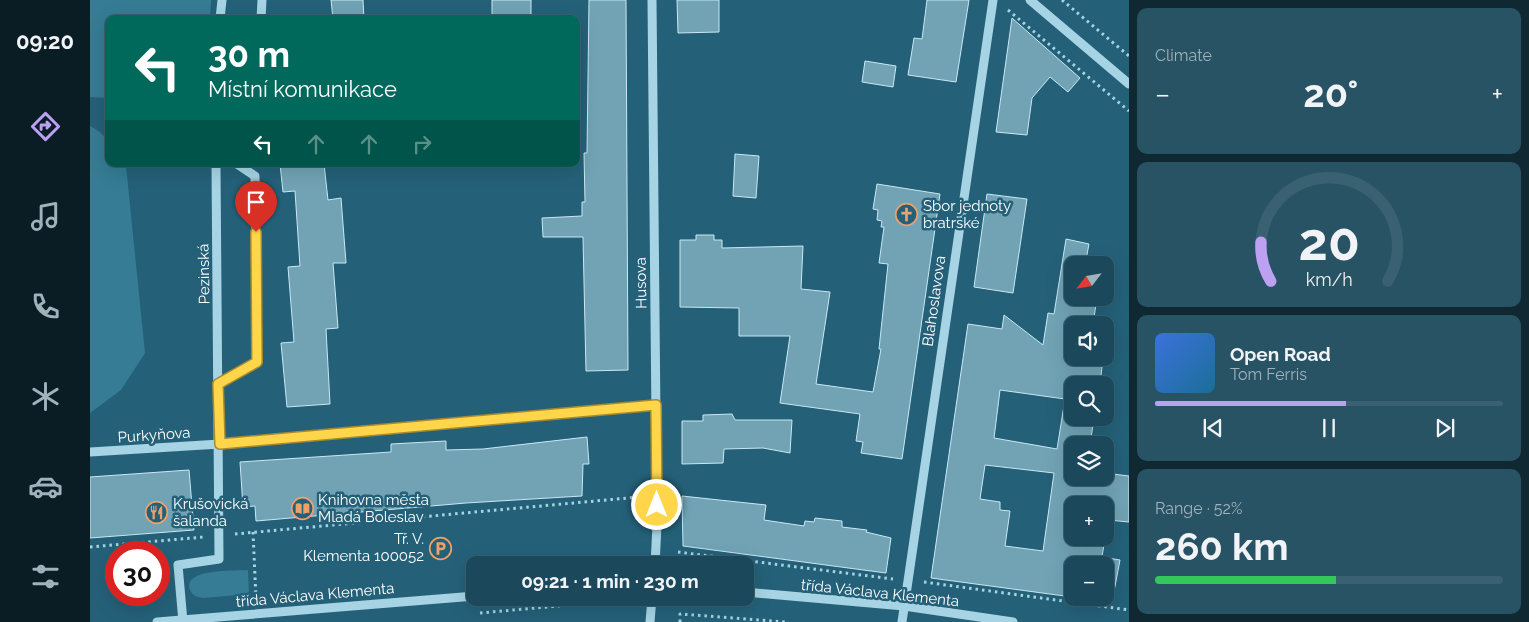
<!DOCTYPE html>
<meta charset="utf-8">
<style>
:root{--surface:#1b495b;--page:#285364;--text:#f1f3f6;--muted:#a0b2bb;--line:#396171;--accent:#bca0f2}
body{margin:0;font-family:Raleway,sans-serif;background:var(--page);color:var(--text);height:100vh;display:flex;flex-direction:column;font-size:19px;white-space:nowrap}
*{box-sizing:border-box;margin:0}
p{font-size:16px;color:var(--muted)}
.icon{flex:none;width:28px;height:28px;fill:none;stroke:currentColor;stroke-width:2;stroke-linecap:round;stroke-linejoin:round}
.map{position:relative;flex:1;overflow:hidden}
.side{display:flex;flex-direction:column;gap:8px;padding:8px;background:#0f2832;width:400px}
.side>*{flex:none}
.banner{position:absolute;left:15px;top:15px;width:475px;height:152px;border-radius:10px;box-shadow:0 5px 20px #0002,0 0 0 1px var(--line);background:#00695c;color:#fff;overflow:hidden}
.needle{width:32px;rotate:239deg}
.tools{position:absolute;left:974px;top:256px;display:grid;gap:10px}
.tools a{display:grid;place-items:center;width:50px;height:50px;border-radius:10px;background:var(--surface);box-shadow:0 5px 20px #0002,0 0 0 1px var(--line);font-size:25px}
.speed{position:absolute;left:15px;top:541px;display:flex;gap:10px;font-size:25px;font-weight:700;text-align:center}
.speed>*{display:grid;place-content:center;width:65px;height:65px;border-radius:50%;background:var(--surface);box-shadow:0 5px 20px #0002,0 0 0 1px var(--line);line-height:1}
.speed .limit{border:8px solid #d22;background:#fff;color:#111}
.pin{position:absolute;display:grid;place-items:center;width:42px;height:42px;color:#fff;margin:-51px -21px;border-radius:50% 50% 50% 0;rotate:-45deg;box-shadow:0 0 5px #0007}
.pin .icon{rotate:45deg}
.me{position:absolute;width:55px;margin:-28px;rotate:0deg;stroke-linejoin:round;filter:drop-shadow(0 0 4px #0008)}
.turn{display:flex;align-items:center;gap:18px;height:105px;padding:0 20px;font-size:22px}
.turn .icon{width:65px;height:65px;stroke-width:2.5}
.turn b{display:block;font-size:35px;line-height:42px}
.lanes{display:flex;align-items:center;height:48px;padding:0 20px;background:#0003;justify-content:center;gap:25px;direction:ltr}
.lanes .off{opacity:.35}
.big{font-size:38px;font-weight:700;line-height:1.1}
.side .card{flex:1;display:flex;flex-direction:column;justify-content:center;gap:8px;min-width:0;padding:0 18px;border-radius:10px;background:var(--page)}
.side .dial{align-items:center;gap:0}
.dial svg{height:130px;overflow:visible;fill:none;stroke:var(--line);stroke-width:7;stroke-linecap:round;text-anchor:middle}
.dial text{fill:var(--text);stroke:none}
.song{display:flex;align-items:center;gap:15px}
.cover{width:60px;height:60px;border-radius:8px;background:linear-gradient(135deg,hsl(220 70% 55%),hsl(200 70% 35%))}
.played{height:5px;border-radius:2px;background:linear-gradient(90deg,var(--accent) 55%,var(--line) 55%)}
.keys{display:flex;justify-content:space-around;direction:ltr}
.heat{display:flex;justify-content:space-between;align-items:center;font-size:28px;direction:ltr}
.charge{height:8px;border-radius:4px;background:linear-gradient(90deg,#34c759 52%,var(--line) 0)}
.trip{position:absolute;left:376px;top:556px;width:288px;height:50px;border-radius:10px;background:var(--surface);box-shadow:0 5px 20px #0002,0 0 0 1px var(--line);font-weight:700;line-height:50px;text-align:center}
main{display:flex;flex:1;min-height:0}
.tab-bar{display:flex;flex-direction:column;width:90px;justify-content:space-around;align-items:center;background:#0b1d24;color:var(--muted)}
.tab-bar .icon{width:35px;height:35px}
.tab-bar .on{color:var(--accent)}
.tab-bar b{font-size:22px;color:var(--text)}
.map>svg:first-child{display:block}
.green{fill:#357c94}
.building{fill:#71a3b5;stroke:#c9e8f3;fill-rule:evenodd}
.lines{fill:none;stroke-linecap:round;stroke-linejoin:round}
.path{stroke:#a6d4e4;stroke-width:3;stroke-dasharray:2.5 4;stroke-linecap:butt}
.minor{stroke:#a6d4e4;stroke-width:9}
.route-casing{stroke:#a68a30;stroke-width:12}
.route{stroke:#ffd54a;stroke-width:9}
.labels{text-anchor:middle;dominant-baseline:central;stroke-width:5;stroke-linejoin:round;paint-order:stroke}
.poi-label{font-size:15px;fill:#fff;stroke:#246179;text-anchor:start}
.street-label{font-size:15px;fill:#fff;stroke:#246179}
</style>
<main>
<nav class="tab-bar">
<b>09:20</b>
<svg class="icon on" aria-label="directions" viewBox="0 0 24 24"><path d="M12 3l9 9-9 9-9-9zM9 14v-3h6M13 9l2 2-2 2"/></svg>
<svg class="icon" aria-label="music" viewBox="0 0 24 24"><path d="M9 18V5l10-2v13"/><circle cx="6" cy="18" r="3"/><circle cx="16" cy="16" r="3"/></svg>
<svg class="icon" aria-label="phone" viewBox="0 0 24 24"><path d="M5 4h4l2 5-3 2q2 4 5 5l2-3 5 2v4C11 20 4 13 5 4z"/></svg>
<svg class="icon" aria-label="climate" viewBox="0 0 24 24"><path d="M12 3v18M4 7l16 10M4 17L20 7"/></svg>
<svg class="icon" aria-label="car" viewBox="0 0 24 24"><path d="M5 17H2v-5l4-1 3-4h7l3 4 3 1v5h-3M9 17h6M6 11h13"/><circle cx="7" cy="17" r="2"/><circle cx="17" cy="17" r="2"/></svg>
<svg class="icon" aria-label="filters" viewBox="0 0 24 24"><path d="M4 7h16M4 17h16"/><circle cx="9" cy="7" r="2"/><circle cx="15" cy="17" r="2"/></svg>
</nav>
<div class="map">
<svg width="1039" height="622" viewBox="0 0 1039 622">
<rect width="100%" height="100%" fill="#246179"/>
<g class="green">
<path d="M 0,0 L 121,0 L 120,19 L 19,19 L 19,98 L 0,97 Z"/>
<path d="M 0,126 C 20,137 19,143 19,164 L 34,164 L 36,166 L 55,353 L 31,390 L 0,413 Z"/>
<path d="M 158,570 L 159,594 L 113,598 C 107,597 103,596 100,590 C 92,568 146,571 158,570 Z"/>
</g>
<g class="building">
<path d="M 241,0 L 273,0 L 274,19 L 243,19 Z"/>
<rect x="402" y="0" width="39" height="19"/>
<path d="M 499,0 L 536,0 L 538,370 L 496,371 L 493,237 L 453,237 L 452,218 L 492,216 L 492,202 L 495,202 L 494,153 L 497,153 Z"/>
<path d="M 587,0 L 629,0 L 629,32 L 588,33 Z"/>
<path d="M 837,0 L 879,0 L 866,82 L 818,75 L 824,38 L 832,39 Z"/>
<path d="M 922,18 L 990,78 L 978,92 L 960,77 L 942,98 L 937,135 L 906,132 Z"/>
<path d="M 775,61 L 806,66 L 803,87 L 772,82 Z"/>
<path d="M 645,154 L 669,156 L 666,198 L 643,196 Z"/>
<path d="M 190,164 L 234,164 L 238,200 L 251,198 L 256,263 L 243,263 L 248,328 L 236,329 L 240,404 L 197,407 L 191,343 L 204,342 L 198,267 L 210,266 L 205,191 L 193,192 Z"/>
<path d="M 787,184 L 850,194 L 812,459 L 771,453 L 773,442 L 766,441 L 770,414 L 690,403 L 700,336 L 649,336 L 649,308 L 590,307 L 590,240 L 606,240 L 606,235 L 624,235 L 624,240 L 632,240 L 632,248 L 713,246 L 711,289 L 740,292 L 726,384 L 783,392 L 791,349 L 789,349 L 798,264 L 789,263 L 794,227 L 791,227 L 792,221 L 787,220 L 788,210 L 783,209 Z"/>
<path d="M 897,194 L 937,199 L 923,293 L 884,287 Z"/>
<path d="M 976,239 L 999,244 L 995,265 L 982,265 L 982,298 L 990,298 L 989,303 L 1006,304 L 1003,325 L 982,325 L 982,358 L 1013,358 L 1010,385 L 982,385 L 982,418 L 1004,418 L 1000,445 L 982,445 L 982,478 L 1015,478 L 1015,473 L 1039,476 L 1039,522 L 1018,520 L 1015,537 L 1015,505 L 982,505 L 982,538 L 1015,538 L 1012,557 L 1030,560 L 1022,602 L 988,598 L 1015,598 L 1015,565 L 982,565 L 982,597 L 841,578 L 878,324 L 912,329 L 914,315 L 953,345 L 958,313 L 964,314 ZM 910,390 L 975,399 L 967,449 L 904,438 ZM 895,465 L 964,473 L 953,551 L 915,546 L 920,511 L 910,510 L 910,502 L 890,499 Z"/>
<path d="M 642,414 L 645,420 L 702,420 L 700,453 L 673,448 L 634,449 L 633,463 L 592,464 L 592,421 L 613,421 L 613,415 Z"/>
<path d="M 497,437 L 499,464 L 493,464 L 492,496 L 376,503 L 166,521 L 165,506 L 153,507 L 150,462 L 301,452 L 301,444 L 356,441 L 356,450 L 393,449 Z"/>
<path d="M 99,470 L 104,530 L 0,538 L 0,477 Z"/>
<path d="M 592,496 L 676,505 L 674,520 L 714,526 L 715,521 L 724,522 L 725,518 L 752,521 L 752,527 L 777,530 L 776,532 L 801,538 L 796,573 L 593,546 Z"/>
</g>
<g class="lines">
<g class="path">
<path d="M 972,0 L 1039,56"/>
<path d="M 918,10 L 1039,111"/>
<path d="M 163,532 L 166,599"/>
<path d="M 145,534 L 549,497 L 549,499"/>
<path d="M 0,547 L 114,537"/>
<path d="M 588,552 L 803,579"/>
<path d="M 834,582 L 1039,610"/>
<path d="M 390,613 L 535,600"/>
<path d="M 590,622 L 590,614 L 695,622"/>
</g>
<g class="minor">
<path d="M 562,0 L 567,525 L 565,565"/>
<path d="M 940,0 L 1039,84"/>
<path d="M 130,19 L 132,0"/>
<path d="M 171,19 L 172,0"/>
<path d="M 128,383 L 167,362 L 165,176 L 147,164"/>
<path d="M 0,452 L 130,444 L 566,405"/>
<path d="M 655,592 L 814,606 L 923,622"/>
<path d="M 67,622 L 385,596"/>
<path d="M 93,622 L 88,565 L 129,559 L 126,164"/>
<path d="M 560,622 L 562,598"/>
<path d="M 812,622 L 903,0"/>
</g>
</g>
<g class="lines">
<defs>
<path id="route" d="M 166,232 L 167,362 L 128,384 L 130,444 L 566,405 L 567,505"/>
</defs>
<use href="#route" class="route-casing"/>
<use href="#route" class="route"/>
</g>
<defs>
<symbol id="church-ring" viewBox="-11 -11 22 22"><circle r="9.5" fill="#246179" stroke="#eda16a" stroke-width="1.5"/><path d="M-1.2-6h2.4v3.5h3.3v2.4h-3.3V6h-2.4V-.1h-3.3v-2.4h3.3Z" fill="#eda16a"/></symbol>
<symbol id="library-ring" viewBox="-11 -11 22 22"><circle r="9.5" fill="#246179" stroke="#eda16a" stroke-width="1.5"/><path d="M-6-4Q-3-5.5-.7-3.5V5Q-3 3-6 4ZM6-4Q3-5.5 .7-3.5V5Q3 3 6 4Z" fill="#eda16a"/></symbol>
<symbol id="restaurant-ring" viewBox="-11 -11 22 22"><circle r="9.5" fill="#246179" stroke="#eda16a" stroke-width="1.5"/><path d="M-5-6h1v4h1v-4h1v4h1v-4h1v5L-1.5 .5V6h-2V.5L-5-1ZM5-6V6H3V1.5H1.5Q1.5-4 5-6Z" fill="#eda16a"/></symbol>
<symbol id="parking-ring" viewBox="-11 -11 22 22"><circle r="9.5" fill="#246179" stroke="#eda16a" stroke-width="1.5"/><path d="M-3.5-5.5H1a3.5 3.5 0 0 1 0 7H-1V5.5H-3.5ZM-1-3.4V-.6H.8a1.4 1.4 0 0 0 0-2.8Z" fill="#eda16a"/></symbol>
</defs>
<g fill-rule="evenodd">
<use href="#church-ring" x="804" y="202" width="25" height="25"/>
<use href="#library-ring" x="200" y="496" width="25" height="25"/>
<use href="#restaurant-ring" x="54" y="500" width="25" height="25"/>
<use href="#parking-ring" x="338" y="536" width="25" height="25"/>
</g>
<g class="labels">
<g class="poi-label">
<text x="833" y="206">Sbor jednoty<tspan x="833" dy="17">bratrské</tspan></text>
<text x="228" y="500">Knihovna města<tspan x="228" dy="17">Mladá Boleslav</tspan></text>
<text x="83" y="504">Krušovická<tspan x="83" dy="17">šalanda</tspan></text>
<text x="334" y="539" text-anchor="end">Tř. V.<tspan x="334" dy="17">Klementa 100052</tspan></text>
</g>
<g class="street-label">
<text transform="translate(114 274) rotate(-91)">Pezinská</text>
<text transform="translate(551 283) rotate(-91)">Husova</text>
<text transform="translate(844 301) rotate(-82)">Blahoslavova</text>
<text transform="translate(64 435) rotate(-4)">Purkyňova</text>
<text transform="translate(790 593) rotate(6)">třída Václava Klementa</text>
<text transform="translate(225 595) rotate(-5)">třída Václava Klementa</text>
</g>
</g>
</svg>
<div class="tools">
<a><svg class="needle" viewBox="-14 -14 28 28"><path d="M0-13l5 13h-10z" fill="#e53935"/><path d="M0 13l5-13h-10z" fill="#a0b2bb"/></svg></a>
<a><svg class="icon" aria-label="sound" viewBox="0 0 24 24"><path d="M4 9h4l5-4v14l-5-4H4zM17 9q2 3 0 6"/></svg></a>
<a><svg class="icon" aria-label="search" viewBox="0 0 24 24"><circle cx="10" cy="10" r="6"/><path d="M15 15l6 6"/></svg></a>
<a><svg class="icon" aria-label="layers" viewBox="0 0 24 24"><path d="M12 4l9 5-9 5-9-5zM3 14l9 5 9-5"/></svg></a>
<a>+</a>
<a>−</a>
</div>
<div class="speed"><div class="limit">30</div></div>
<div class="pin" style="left:166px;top:232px;background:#d93025"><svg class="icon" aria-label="arrive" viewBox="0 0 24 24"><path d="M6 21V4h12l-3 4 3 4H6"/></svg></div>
<svg class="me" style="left:567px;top:505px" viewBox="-20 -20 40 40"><circle r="17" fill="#ffd54a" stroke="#fff" stroke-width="3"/><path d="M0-11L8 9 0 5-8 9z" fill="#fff"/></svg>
<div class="trip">09:21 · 1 min · 230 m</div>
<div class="banner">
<div class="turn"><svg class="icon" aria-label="left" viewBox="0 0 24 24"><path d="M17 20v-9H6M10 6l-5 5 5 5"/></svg><div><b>30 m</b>Místní komunikace</div></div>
<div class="lanes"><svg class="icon" aria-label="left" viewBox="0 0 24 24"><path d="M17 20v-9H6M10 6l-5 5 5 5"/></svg><svg class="icon off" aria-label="ahead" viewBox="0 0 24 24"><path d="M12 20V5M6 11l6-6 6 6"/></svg><svg class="icon off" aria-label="ahead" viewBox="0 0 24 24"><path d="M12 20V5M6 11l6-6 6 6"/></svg><svg class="icon off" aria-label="right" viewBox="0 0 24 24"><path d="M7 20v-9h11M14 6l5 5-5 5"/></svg></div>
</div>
</div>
<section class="side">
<div class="card"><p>Climate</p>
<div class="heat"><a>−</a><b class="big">20°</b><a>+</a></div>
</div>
<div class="card dial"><svg viewBox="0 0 100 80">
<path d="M14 69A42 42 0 1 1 86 69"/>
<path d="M14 69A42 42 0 0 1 8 45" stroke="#bca0f2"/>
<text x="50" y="56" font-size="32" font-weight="700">20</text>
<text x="50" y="72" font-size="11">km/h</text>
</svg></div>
<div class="card">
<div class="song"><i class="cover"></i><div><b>Open Road</b><p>Tom Ferris</p></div></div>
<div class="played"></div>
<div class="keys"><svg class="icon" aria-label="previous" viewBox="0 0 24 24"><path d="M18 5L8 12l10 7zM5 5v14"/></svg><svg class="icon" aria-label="pause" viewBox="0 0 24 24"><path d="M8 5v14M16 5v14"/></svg><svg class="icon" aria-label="next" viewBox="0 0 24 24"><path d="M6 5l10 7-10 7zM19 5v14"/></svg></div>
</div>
<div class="card"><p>Range · 52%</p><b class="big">260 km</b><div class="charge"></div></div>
</section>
</main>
